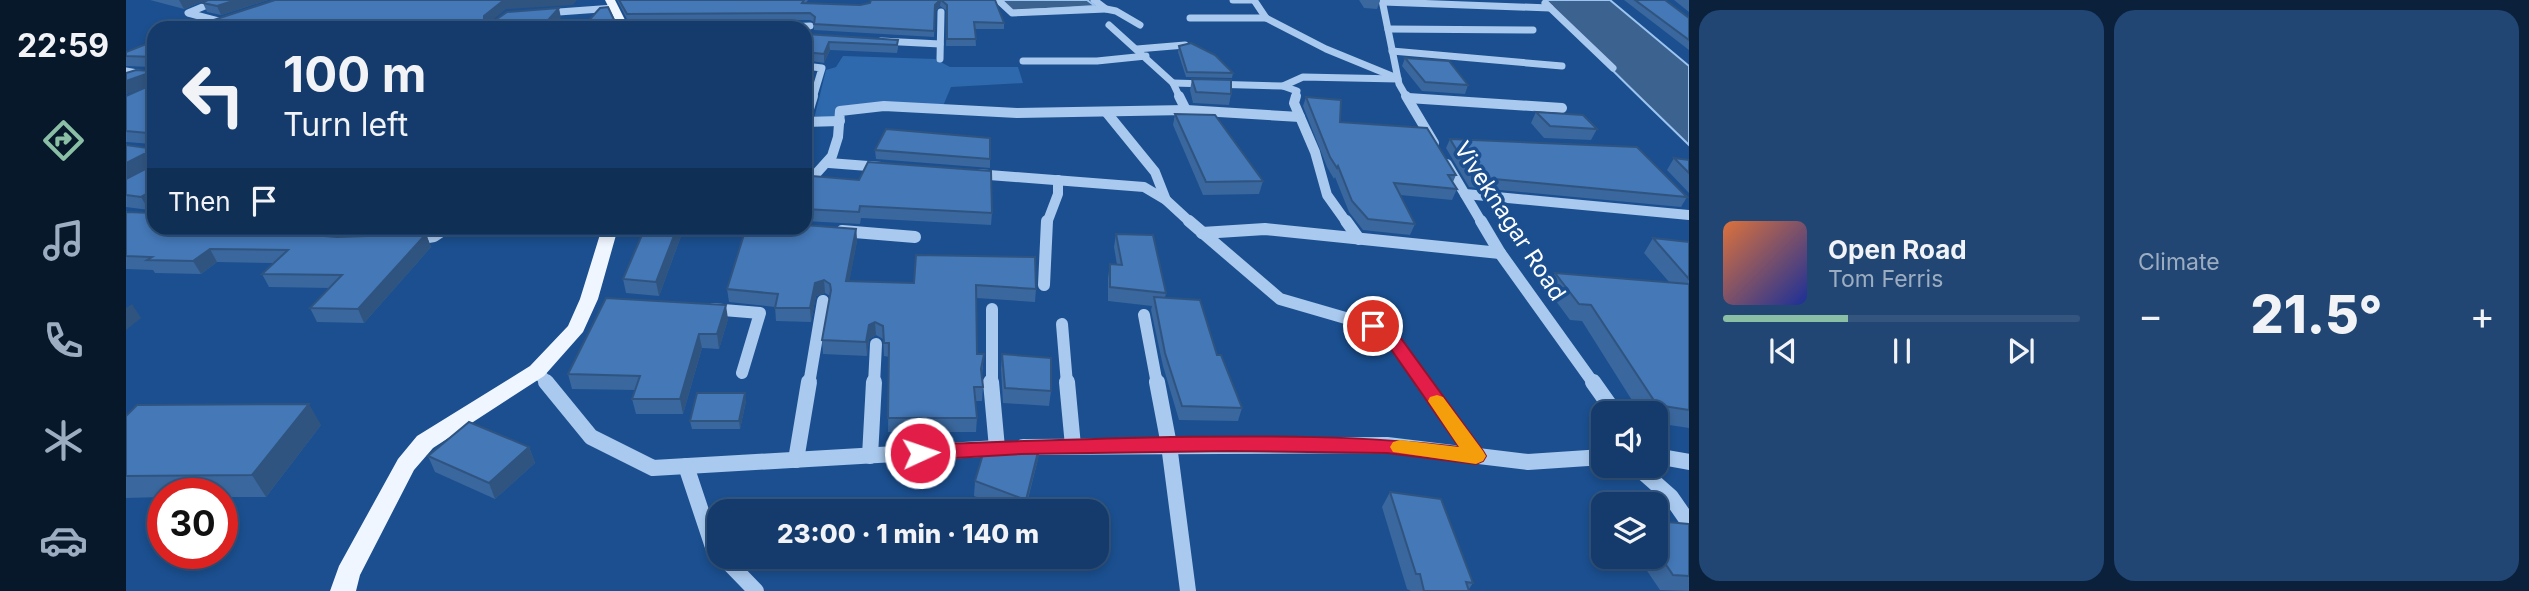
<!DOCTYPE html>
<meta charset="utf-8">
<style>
:root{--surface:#143b6b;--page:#214673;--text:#f1f3f6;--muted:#9dadc1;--line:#33557e;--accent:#8abfa5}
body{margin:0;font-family:Inter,sans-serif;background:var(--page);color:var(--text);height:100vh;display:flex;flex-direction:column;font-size:26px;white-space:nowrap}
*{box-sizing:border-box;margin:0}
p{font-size:23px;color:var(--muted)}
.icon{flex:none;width:38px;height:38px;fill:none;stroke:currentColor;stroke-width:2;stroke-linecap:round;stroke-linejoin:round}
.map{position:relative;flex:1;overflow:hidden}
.drawer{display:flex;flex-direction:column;gap:10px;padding:10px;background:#0b203b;width:840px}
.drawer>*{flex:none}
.hud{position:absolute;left:21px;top:21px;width:665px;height:214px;border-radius:21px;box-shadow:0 4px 10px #0003,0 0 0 2px var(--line);background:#143b6b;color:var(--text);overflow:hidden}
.fabs{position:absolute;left:1465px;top:401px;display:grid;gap:14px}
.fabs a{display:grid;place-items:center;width:77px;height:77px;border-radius:14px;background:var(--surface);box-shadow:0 4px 10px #0003,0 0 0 2px var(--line);font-size:35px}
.speed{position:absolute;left:21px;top:478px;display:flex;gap:14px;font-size:35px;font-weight:700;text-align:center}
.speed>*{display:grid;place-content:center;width:91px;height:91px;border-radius:50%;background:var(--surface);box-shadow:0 4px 10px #0003,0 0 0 2px var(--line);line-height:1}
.speed .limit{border:10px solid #d22;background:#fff;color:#111}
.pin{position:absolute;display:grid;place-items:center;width:60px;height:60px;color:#fff;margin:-30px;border:4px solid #fff;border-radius:50%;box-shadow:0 2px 7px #0007}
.me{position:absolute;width:77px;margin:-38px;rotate:87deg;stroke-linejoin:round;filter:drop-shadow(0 0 5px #0008)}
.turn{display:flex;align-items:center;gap:24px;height:147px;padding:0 21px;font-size:32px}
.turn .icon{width:91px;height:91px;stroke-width:2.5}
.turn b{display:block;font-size:49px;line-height:60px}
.then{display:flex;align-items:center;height:66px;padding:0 21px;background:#0003;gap:14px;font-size:26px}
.big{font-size:52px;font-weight:800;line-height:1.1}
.drawer .widget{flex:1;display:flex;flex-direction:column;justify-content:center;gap:10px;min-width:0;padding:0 24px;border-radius:21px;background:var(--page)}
.song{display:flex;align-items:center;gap:21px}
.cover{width:84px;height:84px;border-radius:10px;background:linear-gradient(135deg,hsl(20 70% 55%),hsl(230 70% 35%))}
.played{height:7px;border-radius:4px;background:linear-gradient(90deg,var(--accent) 35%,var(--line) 35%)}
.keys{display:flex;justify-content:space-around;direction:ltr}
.heat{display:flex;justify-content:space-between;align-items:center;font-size:38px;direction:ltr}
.drawer .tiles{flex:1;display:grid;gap:10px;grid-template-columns:repeat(2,1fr)}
.trip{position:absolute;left:581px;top:499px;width:402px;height:70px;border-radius:21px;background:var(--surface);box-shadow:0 4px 10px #0003,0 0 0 2px var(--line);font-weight:800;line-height:70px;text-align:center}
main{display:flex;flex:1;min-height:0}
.dock{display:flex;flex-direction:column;width:126px;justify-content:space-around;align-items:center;background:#08182b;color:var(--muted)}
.dock .icon{width:49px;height:49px}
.dock .active{color:var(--accent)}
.dock b{font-size:32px;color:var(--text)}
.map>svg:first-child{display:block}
.green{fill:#2e69ad}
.water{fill:#3c6290;stroke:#9cc4f0;stroke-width:2}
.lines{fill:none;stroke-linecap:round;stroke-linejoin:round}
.minor-far3{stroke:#a9c9ee;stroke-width:7}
.minor-far2{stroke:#a9c9ee;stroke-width:10}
.minor-far1{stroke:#a9c9ee;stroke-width:12}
.minor{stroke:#a9c9ee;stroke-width:16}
.major{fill:#f0f6ff;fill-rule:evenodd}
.wall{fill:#3a679d}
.shaded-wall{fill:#305480}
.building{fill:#4478b7;stroke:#305480;stroke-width:2}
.route{fill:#e11d48;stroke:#92132f;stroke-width:2}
.slow{fill:#f59e0b}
.labels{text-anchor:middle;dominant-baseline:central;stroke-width:7;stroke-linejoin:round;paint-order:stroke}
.street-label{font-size:23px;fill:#fff;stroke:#1b4f8f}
</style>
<main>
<nav class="dock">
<b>22:59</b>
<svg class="icon active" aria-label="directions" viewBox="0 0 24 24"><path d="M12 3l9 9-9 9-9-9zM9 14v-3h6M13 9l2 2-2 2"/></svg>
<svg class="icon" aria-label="music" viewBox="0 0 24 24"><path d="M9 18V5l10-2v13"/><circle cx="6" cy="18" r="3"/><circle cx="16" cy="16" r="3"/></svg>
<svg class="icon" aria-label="phone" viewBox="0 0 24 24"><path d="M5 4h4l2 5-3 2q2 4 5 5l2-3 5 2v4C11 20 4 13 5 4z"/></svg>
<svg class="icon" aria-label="climate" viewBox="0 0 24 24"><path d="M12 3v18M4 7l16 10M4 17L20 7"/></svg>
<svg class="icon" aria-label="car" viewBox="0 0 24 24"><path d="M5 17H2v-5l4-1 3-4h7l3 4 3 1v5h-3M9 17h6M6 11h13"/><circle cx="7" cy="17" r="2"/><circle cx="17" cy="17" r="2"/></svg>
</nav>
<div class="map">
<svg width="1563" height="591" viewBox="0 0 1563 591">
<rect width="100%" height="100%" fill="#1b4f8f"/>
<path class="green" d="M 717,56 L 809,59 L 824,67 L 892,67 L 897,83 L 825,87 L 817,106 L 716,108 L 709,119 L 688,119 L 700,70 L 710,67 Z"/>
<g class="water">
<path d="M 876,0 L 961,0 L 969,6 L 884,11 Z"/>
<path d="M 1420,0 L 1484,0 L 1563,66 L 1563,145 C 1514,97 1465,51 1420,0 Z"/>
</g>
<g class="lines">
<g class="minor-far3">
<path d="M 93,0 L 62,13 L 96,22"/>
<path d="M 872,0 L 886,13 L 980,9 L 968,0"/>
<path d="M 1107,0 L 1128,0"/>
<path d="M 1128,0 L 1140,18 L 1200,49 L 1266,76"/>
<path d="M 1256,0 L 1273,84 L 1281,98"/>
<path d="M 1257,2 L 1424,8"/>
<path d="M 1419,3 L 1487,68"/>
<path d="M 980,9 L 990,11 L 1014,25"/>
<path d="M 419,13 L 488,8"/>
<path d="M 1064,18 L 1140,18"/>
<path d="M 983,25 L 1047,83 L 1054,98"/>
<path d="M 659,27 L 684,26"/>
<path d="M 1262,29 L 1407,30"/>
<path d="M 755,41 L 814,44"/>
<path d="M 1011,49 L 1059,45"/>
<path d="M 1266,51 L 1436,66"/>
<path d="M 814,59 L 815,12"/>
<path d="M 897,61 L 971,61 L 1020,56"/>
<path d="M 679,66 L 696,68 L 687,98"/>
<path d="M 0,71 L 28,76"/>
<path d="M 1047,83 L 1157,86 L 1177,77 L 1272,79"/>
<path d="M 1157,86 L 1171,91 L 1169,98"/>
</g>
<g class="minor-far2">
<path d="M 1053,96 L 1060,110"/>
<path d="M 1170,96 L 1168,103 L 1189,152 L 1201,195 L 1221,223"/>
<path d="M 1280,96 L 1308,143"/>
<path d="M 1282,98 L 1436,108"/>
<path d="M 981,113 L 1029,172 L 1040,200"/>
<path d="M 679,122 L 687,96"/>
<path d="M 679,122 L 714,121"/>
<path d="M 703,163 L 755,167"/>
<path d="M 1321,164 L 1356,223"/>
<path d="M 850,174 L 1018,187 L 1040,200 L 1065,223"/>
<path d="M 679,186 L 706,156 L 712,137 L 714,111 L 758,106 L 891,113 L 1060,110 L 1174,117"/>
<path d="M 1339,194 L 1563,215"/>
<path d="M 921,223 L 932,194 L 932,180"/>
</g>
<g class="minor-far1">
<path d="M 1063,221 L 1154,299 L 1247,326 L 1268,341 L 1299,384"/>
<path d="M 1220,221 L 1233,239"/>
<path d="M 1355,221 L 1374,253 L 1468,384"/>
<path d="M 716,231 L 789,237"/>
<path d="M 1076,233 L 1139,229 L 1374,253"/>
<path d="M 285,240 L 308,236 L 320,228"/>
<path d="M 918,285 L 921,221"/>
<path d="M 585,309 L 634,313 L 616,373"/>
<path d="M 1018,315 L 1031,384"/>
<path d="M 936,324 L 941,384"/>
<path d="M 411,371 L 422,384"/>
<path d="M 683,384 L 697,301"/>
<path d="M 748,384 L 750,344"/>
<path d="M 866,384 L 866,309"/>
</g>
<g class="minor">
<path d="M 420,382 L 465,437 L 527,468 L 872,448"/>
<path d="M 865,382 L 871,448"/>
<path d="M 941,382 L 947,446"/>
<path d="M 1031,382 L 1043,445 L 1062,591"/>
<path d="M 1297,382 L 1350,456"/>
<path d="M 1467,382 L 1489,413"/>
<path d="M 897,447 L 1261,445 L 1402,462 L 1477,457"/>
<path d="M 744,456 L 748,382"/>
<path d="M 1530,456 L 1563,462"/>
<path d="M 670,460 L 683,382"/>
<path d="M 560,466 L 587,547 L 593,553"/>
<path d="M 1510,466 L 1545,497 L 1563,523"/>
<path d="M 596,556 L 630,591"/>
</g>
<g class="major">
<path d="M 479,0 L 489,0 L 503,28 L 493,28 Z"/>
<path d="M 476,228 L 492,228 L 472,299 L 457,332 L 418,376 L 307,448 L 288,470 L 234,575 L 230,591 L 204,591 L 213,566 L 272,459 L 291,436 L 404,366 L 442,326 L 454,299 Z"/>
</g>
</g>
<g class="wall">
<path d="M 24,0 L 80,0 L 58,9 Z"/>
<path d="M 142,0 L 95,15 L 81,12 L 77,3 Z"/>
<path d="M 491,0 L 682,0 L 680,3 L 734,5 L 744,3 L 745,0 L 869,0 L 878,23 L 878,29 L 849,29 L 850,46 L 820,46 L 821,11 L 814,6 L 809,11 L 808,37 L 688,30 L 688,22 L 684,20 L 502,21 Z"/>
<path d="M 1233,0 L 1254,0 L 1254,1 L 1251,9 L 1238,8 Z"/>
<path d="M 1498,0 L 1539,0 L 1563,18 L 1563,50 Z"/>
<path d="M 1548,0 L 1563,0 L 1563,12 Z"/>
<path d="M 679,34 L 772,40 L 772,48 L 771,53 L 704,50 L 698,63 L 679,60 Z"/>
<path d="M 28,41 L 28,207 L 23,210 L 0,207 L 0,179 L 25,165 L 0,179 L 21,148 L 26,144 L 0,142 L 0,96 L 22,86 L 0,94 L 0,73 L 25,71 L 26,67 L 0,66 L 0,52 Z"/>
<path d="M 1053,46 L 1107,73 L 1106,78 L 1060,77 L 1052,52 Z"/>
<path d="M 1279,58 L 1342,85 L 1339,94 L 1296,91 L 1276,66 Z"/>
<path d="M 1066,79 L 1105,94 L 1103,105 L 1067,103 L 1064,90 Z"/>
<path d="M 1180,97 L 1214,122 L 1330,175 L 1327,182 L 1331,189 L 1326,200 L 1274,195 L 1289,224 L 1284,235 L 1237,230 L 1223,212 L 1209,177 L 1208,179 L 1201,167 L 1177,106 Z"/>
<path d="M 1410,112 L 1471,129 L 1465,140 L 1418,138 L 1405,123 Z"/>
<path d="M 1049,114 L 1137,181 L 1133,194 L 1077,195 L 1047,125 Z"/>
<path d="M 1324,139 L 1561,197 L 1555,207 L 1343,187 L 1320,148 Z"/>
<path d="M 749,150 L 864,159 L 864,168 L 750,159 Z"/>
<path d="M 1548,158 L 1563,160 L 1563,193 L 1541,170 Z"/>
<path d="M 679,181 L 866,213 L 865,225 L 735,218 L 734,224 L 679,221 Z"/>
<path d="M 0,212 L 28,228 L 211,237 L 300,234 L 305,247 L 238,323 L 191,322 L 184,308 L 204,288 L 143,287 L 136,274 L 148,263 L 91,262 L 75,274 L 29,273 L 27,270 L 0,269 Z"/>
<path d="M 165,228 L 293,228 L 276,231 L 217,232 Z"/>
<path d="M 519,228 L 558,228 L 533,296 L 500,293 L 497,279 Z"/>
<path d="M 730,229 L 731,241 L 723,281 L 788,283 L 790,255 L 910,289 L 909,302 L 850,298 L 851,354 L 858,354 L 856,375 L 857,387 L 856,401 L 849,401 L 851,418 L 850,432 L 762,432 L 763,357 L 758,356 L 757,339 L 750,335 L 743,339 L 741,356 L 697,354 L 696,340 L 704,296 L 699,293 L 690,296 L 685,322 L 650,321 L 649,307 L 603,302 L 601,289 Z"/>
<path d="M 990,234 L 1040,293 L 1039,298 L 1091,355 L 1116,408 L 1112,421 L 1053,420 L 1037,366 L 1025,310 L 1026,306 L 982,301 L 982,278 L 984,264 L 991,265 L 988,247 Z"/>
<path d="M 1527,238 L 1563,242 L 1563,428 L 1530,423 L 1530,413 L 1514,413 L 1456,321 L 1444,320 L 1421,289 L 1429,273 L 1544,283 L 1518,253 Z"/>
<path d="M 602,319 L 593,349 L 576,348 L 557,414 L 510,414 L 506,399 L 509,390 L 446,389 L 442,374 Z"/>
<path d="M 876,354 L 925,391 L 923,406 L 877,403 L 875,369 Z"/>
<path d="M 620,401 L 614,429 L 566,429 L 564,421 Z"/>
<path d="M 0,416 L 195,425 L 140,497 L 96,497 L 96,494 L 37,494 L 37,497 L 0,498 Z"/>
<path d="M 914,444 L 912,459 L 899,511 L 886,511 L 848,496 L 849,481 Z"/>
<path d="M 403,447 L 409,463 L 369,499 L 309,472 L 302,456 Z"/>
<path d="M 1264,492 L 1347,583 L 1343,589 L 1343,591 L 1285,591 L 1281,589 L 1256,507 Z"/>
<path d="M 1530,521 L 1563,524 L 1563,591 L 1534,590 L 1511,556 L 1530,556 Z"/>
</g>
<g class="shaded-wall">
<path d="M 53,0 L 80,0 L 58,9 Z"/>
<path d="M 110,0 L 142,0 L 95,15 L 91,6 Z"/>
<path d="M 377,0 L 451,0 L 447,5 L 380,9 L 361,25 L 358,22 L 358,16 Z"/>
<path d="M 815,0 L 814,6 L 809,11 L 809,5 Z"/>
<path d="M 433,8 L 435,18 L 426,28 L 415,28 Z"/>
<path d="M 703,42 L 704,50 L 698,63 L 698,54 Z"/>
<path d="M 683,65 L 684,73 L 679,90 L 679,80 Z"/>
<path d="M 23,73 L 28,84 L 0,94 L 0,81 Z"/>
<path d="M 18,154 L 24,165 L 0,179 L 0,163 Z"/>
<path d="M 28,190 L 28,207 L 23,210 L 15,197 Z"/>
<path d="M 274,228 L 293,228 L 276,231 Z"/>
<path d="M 551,228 L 558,228 L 533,296 L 530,282 Z"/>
<path d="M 730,229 L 731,241 L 721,294 L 720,281 Z"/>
<path d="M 300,234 L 305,247 L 238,323 L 232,309 Z"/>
<path d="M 84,249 L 91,262 L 75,274 L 67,261 Z"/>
<path d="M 698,280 L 699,293 L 690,296 L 685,322 L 684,308 L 689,283 Z"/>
<path d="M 6,304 L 15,318 L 0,330 L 0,308 Z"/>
<path d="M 600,305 L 602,319 L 593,349 L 591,334 Z"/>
<path d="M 749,322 L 750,335 L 743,339 L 741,356 L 740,342 L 743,325 Z"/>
<path d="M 573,334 L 576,348 L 557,414 L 554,399 Z"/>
<path d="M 619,393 L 620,401 L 614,429 L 613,421 Z"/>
<path d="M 183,404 L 195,425 L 140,497 L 126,475 Z"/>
<path d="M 914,444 L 912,459 L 898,511 L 900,500 Z"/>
<path d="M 403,447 L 409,463 L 369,499 L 363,483 Z"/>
</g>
<g class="building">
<path d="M 82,0 L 110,0 L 91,6 L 77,3 Z"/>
<path d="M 149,0 L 378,0 L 358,16 L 358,22 L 364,24 L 381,12 L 433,8 L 415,28 L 63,28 Z"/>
<path d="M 493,0 L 678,0 L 676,3 L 734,5 L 744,3 L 745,0 L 814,0 L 809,5 L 808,31 L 688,24 L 689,17 L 684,13 L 501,14 Z"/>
<path d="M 815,0 L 869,0 L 878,23 L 848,22 L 850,39 L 821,39 L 821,5 Z"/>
<path d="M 1509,0 L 1539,0 L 1563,18 L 1563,40 Z"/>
<path d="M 482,7 L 489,22 L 497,26 L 674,25 L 673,28 L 456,28 L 474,8 Z"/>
<path d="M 679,34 L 772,40 L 771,45 L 703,42 L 698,54 L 679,52 Z"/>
<path d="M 28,41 L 28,57 L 0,56 L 0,52 Z"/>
<path d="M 1065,43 L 1089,55 L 1107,73 L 1061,72 L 1053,46 Z"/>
<path d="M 1279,58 L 1323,61 L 1342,85 L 1299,82 Z"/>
<path d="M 28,63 L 28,79 L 23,73 L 0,81 L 0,73 L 10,70 L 25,71 Z"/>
<path d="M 679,63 L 683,65 L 679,80 Z"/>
<path d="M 1066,79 L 1105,80 L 1105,94 L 1070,92 Z"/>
<path d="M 28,80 L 28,137 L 22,133 L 0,131 L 0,96 L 25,85 Z"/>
<path d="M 1180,97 L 1215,100 L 1214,122 L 1301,128 L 1330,175 L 1322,175 L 1331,189 L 1268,183 L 1289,224 L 1242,219 L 1226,201 L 1212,166 L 1211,168 L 1204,157 Z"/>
<path d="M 1410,112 L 1457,115 L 1471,129 L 1424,126 Z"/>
<path d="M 1049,114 L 1089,115 L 1137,181 L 1080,182 Z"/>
<path d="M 760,129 L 864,138 L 864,159 L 749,150 Z"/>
<path d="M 1324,139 L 1511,147 L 1561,197 L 1347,177 Z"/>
<path d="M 28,142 L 28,157 L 25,154 L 18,154 L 0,163 L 0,145 L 21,148 Z"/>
<path d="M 28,158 L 28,190 L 15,197 L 0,195 L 0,179 L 25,166 Z"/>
<path d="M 1548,158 L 1563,160 L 1563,173 Z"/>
<path d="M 742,162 L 865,171 L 866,213 L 734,206 L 733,212 L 679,209 L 679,181 L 686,176 L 733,180 Z"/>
<path d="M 0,212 L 28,213 L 28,228 L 96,228 L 211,237 L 300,234 L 232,309 L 184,308 L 216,275 L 136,274 L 162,250 L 84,249 L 67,261 L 21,260 L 26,257 L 0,256 Z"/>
<path d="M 679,225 L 730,229 L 720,281 L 788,283 L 790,255 L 909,257 L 910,289 L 850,285 L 851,354 L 858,354 L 855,369 L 857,387 L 848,387 L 851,418 L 762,418 L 763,343 L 758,343 L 757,326 L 749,322 L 743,325 L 740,342 L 696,340 L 705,290 L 704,284 L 698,280 L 689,283 L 684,308 L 649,308 L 652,294 L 601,289 L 620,228 L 679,228 Z"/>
<path d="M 519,228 L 551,228 L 530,282 L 497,279 Z"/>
<path d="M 990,234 L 1027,235 L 1040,293 L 984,287 L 984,264 L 996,265 Z"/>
<path d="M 1527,238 L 1563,242 L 1563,279 Z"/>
<path d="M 1429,273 L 1563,284 L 1563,410 L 1531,405 L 1465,305 L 1453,304 Z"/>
<path d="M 1028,297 L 1074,300 L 1091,355 L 1095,355 L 1116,408 L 1056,406 L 1039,353 Z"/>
<path d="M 480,298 L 600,305 L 591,334 L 573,334 L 554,399 L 506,399 L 514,376 L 442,374 Z"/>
<path d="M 876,354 L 925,358 L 925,391 L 879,388 Z"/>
<path d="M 571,393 L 619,393 L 613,421 L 564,421 Z"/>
<path d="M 183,404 L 126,475 L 0,476 L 0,416 L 11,405 Z"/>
<path d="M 343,422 L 403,447 L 363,483 L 302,456 Z"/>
<path d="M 860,444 L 914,444 L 900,500 L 849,481 Z"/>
<path d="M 1264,492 L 1315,499 L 1347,583 L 1340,582 L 1343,591 L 1298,591 L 1294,574 L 1290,574 Z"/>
<path d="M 1530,521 L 1563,524 L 1563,576 L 1547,575 L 1530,550 Z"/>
</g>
<path class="route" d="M 1247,321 L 1274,337 L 1357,451 L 1360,456 L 1357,461 L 1350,464 L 1261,453 L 1104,451 L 895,454 L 794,460 L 787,458 L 785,453 L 787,448 L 794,445 C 878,441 961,439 1045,437 C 1141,436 1237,435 1333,447 L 1262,345 L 1239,326 L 1241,322 Z"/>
<path class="slow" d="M 1311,395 L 1317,397 L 1357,451 L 1360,456 L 1357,461 L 1350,464 L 1267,452 L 1264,447 L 1267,442 L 1274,440 L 1333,447 L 1302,401 L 1304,397 Z"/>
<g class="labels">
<g class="street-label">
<text transform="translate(1384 221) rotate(57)">Viveknagar Road</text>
</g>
</g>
</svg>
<div class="fabs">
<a><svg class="icon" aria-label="sound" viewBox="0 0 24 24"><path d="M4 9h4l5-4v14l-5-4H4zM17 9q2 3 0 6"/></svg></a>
<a><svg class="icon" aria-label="layers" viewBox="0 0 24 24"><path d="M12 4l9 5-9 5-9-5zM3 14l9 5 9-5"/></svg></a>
</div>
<div class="speed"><div class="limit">30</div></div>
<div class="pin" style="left:1247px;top:326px;background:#d93025"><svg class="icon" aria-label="arrive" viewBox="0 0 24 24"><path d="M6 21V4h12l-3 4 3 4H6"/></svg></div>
<svg class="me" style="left:794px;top:453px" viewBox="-20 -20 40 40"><circle r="17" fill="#e11d48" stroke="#fff" stroke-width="3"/><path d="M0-11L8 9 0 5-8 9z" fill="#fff"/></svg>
<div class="trip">23:00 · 1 min · 140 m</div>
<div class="hud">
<div class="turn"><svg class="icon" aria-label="left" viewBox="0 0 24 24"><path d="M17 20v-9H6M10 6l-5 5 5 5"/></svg><div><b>100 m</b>Turn left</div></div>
<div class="then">Then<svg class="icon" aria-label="arrive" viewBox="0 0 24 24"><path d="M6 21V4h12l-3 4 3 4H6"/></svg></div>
</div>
</div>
<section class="drawer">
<div class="tiles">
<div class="widget">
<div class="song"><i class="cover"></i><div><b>Open Road</b><p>Tom Ferris</p></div></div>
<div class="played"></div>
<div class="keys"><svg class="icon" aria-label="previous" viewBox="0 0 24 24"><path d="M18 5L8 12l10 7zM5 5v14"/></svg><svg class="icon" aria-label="pause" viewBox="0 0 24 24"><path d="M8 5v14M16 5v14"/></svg><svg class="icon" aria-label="next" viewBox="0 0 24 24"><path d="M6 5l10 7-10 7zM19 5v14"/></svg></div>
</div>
<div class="widget"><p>Climate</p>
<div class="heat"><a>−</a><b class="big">21.5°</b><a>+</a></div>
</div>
</div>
</section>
</main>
